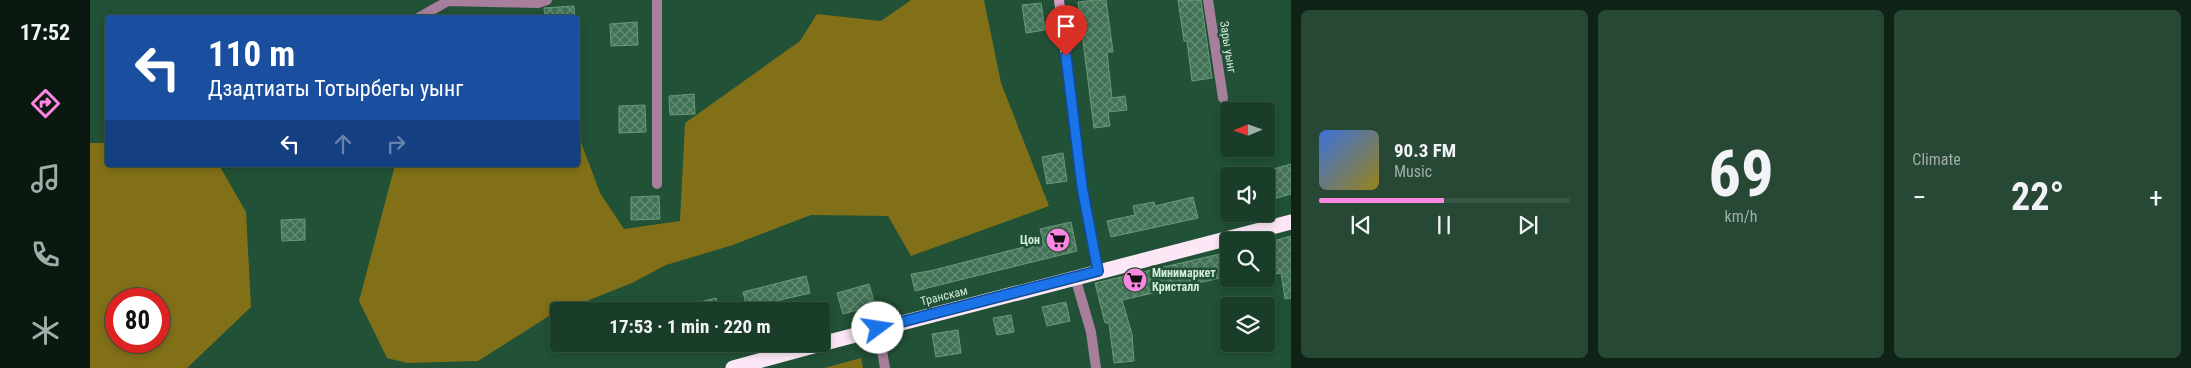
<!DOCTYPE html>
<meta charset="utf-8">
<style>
:root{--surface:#193d28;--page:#264834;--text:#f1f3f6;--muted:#9faea8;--line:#375645;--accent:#fd86e2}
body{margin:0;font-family:"Roboto Condensed",sans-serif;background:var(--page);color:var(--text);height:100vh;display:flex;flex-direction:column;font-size:19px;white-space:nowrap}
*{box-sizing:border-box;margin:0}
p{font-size:16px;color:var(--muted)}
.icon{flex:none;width:28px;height:28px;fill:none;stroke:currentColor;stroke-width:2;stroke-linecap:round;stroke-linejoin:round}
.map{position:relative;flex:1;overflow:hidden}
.sheet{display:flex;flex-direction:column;gap:10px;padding:10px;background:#0e2216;width:900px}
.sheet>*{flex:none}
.top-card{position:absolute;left:15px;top:15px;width:475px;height:152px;border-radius:5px;box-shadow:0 2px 8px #0003,0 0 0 1px var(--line);background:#1a4fa0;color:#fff;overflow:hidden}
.needle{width:32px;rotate:268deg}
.fabs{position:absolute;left:1130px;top:102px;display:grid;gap:10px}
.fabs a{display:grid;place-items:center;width:55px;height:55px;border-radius:5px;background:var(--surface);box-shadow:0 2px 8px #0003,0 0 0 1px var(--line);font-size:25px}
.speed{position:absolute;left:15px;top:288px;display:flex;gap:10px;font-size:25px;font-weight:700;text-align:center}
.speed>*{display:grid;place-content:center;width:65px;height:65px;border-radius:50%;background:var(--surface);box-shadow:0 2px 8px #0003,0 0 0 1px var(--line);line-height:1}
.speed .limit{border:8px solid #d22;background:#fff;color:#111}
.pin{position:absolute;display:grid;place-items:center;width:42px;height:42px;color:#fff;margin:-51px -21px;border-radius:50% 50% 50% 0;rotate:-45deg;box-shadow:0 0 5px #0007}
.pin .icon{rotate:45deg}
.me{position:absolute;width:55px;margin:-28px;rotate:76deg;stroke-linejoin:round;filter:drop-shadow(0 0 4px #0008)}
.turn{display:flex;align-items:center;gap:18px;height:105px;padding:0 20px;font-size:22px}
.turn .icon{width:65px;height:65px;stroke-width:2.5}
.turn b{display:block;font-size:35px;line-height:42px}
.lanes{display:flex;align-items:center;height:48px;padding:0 20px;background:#0003;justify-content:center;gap:25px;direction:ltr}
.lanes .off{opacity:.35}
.big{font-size:38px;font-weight:700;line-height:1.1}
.sheet .tile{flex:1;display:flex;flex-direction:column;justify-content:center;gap:8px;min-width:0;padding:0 18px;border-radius:8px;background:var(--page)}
.sheet .dial{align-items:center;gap:0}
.dial b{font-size:65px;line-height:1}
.song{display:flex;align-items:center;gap:15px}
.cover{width:60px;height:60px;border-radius:8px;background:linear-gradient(135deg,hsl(220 70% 55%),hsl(50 70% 35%))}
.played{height:5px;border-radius:2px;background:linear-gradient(90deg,var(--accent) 50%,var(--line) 50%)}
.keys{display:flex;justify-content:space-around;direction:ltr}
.heat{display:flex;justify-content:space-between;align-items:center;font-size:28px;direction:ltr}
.sheet .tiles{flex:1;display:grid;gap:10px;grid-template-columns:repeat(3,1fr)}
.trip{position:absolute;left:460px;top:302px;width:280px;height:50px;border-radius:5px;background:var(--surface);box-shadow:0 2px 8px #0003,0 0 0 1px var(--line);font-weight:700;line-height:50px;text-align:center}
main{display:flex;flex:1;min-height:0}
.dock{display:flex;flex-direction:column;width:90px;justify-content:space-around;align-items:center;background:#0a1810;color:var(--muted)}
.dock .icon{width:35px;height:35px}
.dock .active{color:var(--accent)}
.dock b{font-size:22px;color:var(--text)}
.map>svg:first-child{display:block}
.green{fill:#827018;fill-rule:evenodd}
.building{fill:url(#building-cross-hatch);stroke:#69997b}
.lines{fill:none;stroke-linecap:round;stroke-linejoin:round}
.street{stroke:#a77e9c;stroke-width:10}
.secondary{stroke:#dc9dcc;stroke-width:10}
.highway{stroke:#fbe7f5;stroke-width:15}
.route-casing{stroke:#114b97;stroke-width:12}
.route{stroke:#1a73e8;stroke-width:9}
.labels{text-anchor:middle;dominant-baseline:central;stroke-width:5;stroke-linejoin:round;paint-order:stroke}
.street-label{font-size:12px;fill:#d2ebda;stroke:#215136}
.poi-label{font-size:12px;font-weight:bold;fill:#d2ebda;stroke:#215136;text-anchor:end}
</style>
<main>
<nav class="dock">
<b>17:52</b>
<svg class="icon active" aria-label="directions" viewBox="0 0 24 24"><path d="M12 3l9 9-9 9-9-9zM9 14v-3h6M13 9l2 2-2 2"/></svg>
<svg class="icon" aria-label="music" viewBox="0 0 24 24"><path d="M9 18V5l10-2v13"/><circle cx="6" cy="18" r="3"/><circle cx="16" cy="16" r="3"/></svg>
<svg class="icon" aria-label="phone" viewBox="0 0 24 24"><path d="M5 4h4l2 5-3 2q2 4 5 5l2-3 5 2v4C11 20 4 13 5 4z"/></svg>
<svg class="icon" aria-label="climate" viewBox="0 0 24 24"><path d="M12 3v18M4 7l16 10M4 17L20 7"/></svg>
</nav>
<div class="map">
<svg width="1201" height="368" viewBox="0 0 1201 368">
<defs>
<pattern id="building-cross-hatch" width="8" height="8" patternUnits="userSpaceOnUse" patternTransform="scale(1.25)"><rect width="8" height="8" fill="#427255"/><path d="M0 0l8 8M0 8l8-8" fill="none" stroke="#658d75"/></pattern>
</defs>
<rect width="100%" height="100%" fill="#215136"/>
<g class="green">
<path d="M 821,0 L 894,0 L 911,83 L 959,206 L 821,256 L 798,216 L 721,215 L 643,245 L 576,265 L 542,283 L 459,316 L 388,361 L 317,363 L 297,358 L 269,301 L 305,165 L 488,165 L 488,134 L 510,193 L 534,229 L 590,221 L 595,123 L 710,41 L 727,14 L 791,21 Z"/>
<path d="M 0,143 L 17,143 L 18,165 L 129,165 L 156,212 L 161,307 L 97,368 L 0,368 ZM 26,299 L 69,299 L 69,341 L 26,341 Z"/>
<path d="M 771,358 L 773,368 L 734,368 Z"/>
</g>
<g class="building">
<path d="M 1005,0 L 1016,0 L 1023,52 L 1017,52 L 1022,98 L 1035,96 L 1037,110 L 1018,112 L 1020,126 L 1004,128 L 988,2 Z"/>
<path d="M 1088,0 L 1111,0 L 1122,78 L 1102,81 L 1097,41 L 1094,41 Z"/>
<path d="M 951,3 L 955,30 L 936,33 L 932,5 Z"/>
<path d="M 484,6 L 485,18 L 455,18 L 454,8 Z"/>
<path d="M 547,22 L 548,45 L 521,46 L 520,24 Z"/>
<path d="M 604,94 L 605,114 L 580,115 L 579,96 Z"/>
<path d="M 555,105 L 556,132 L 529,133 L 529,106 Z"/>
<path d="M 973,153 L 977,181 L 957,184 L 952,157 Z"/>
<path d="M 1201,164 L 1201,194 L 1176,201 L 1176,171 Z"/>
<path d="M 569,196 L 570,219 L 541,220 L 541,197 Z"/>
<path d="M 1103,197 L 1108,218 L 1021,237 L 1017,221 L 1045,215 L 1043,206 L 1064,202 L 1065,206 Z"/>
<path d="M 215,219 L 215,240 L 192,241 L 191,220 Z"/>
<path d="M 981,222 L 987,251 L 825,291 L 821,274 L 840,271 L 953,242 L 950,229 Z"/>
<path d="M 1201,236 L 1201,298 L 1195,299 L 1191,273 L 1176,276 L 1176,243 Z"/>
<path d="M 1134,253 L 1139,276 L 1032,300 L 1042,334 L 1044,361 L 1024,363 L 1019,323 L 1015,323 L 1005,283 Z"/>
<path d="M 716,276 L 720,293 L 657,308 L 653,292 Z"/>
<path d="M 779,284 L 785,305 L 753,314 L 747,293 Z"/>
<path d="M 626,298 L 629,311 L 591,311 L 590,307 Z"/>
<path d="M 976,302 L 980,321 L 957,326 L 952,307 Z"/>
<path d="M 921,315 L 924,332 L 907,335 L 903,318 Z"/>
<path d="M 868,330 L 871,353 L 846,357 L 842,334 Z"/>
</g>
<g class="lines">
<g class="street">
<path d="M 1118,0 L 1133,98"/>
<path d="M 328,18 L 358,1 L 448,3 L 457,0"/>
<path d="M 567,184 L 567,0"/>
<path d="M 985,277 L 1001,332 L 1006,368"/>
<path d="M 788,328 L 795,368"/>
</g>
<path class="secondary" d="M 969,0 L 992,187 L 1008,271"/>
<g class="highway">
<path d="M 731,344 L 1201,222"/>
<path d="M 643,368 L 731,344"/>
</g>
</g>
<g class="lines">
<defs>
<path id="route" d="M 788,328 L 1008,271 L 992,187 L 976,56"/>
</defs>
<use href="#route" class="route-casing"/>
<use href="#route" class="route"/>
</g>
<defs>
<symbol id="supermarket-disc" viewBox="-11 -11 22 22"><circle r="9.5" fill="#fd86e2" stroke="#215136"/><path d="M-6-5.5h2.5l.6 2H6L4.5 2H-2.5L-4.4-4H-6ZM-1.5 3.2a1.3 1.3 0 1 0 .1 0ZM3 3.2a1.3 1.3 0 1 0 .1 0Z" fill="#111"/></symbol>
</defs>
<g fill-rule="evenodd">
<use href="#supermarket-disc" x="954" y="226" width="28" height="28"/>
<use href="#supermarket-disc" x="1031" y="266" width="28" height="28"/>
</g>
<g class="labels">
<g class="street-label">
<text transform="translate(1138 47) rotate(81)">Зары уынг</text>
<text transform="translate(854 296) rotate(-14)">Транскам</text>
</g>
<g class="poi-label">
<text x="950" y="240">Цон</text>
<text x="1062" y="273" text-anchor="start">Минимаркет<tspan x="1062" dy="14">Кристалл</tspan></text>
</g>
</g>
</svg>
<div class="fabs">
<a><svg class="needle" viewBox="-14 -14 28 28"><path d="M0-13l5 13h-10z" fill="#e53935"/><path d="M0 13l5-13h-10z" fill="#9faea8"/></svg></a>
<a><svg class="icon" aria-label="sound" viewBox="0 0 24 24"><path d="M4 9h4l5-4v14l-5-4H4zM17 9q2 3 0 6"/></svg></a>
<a><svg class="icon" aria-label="search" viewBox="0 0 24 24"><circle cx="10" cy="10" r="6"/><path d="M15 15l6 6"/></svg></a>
<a><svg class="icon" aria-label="layers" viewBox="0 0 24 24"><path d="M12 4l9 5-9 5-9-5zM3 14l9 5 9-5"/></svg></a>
</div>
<div class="speed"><div class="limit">80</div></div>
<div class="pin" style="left:976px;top:56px;background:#d93025"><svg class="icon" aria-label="arrive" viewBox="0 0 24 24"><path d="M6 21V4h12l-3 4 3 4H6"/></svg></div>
<svg class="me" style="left:788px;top:328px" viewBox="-20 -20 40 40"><circle r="19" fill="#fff"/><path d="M0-13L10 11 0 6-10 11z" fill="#1a73e8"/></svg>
<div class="trip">17:53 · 1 min · 220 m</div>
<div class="top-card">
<div class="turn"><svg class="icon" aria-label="left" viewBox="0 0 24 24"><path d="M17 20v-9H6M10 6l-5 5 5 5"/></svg><div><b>110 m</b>Дзадтиаты Тотырбегы уынг</div></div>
<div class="lanes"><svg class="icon" aria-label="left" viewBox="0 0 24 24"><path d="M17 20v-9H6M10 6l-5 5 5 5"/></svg><svg class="icon off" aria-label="ahead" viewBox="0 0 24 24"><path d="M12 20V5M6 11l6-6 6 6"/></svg><svg class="icon off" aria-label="right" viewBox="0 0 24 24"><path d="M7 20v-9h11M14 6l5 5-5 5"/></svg></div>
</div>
</div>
<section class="sheet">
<div class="tiles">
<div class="tile">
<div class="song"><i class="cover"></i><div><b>90.3 FM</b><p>Music</p></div></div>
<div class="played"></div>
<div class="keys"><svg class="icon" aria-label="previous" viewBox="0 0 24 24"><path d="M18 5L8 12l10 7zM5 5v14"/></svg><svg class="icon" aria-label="pause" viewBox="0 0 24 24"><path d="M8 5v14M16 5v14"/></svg><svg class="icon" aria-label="next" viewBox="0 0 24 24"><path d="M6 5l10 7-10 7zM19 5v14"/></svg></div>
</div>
<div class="tile dial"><b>69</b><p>km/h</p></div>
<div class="tile"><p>Climate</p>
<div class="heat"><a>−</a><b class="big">22°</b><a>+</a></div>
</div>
</div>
</section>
</main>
